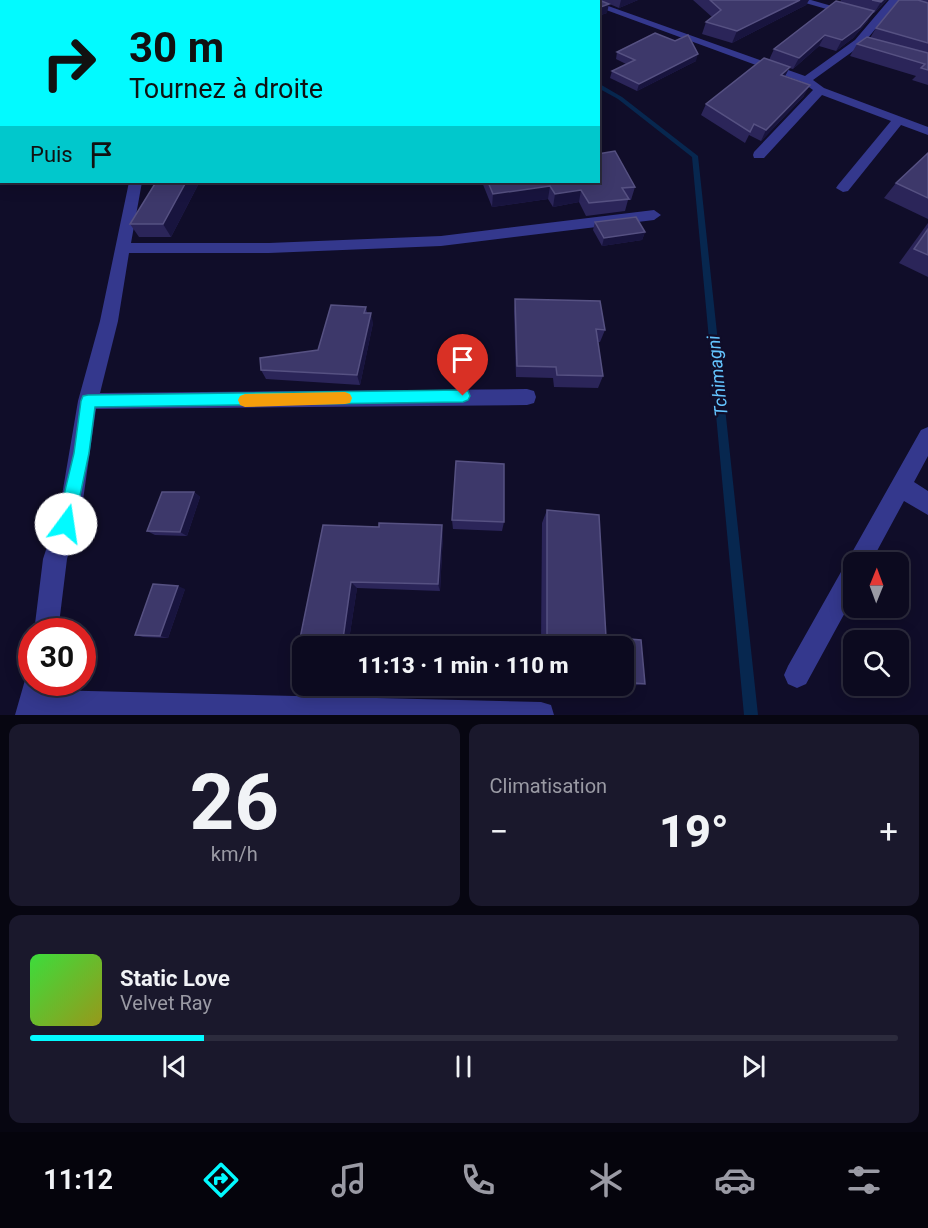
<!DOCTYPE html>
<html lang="fr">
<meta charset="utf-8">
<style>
:root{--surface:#0c0a1f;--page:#1a182c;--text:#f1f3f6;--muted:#9a9aa4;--line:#2c2b3d;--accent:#02faff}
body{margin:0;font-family:Roboto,sans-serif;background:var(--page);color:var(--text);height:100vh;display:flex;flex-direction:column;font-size:22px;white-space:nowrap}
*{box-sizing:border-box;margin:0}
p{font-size:20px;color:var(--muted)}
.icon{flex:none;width:33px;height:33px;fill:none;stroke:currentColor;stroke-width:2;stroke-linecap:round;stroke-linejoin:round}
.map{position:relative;height:715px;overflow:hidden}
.panel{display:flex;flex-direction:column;gap:9px;padding:9px;background:#070611;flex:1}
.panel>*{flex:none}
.banner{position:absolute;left:0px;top:0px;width:600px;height:183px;box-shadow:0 3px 15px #0003,0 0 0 2px var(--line);background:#02faff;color:#111;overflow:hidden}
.needle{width:39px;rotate:1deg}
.fabs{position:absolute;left:843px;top:552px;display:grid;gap:12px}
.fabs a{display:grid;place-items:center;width:66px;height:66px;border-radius:12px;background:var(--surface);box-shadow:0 3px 15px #0003,0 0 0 2px var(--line);font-size:30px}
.speed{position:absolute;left:18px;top:618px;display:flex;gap:12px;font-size:30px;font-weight:700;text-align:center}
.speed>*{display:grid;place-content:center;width:78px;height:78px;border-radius:50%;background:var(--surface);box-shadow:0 3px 15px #0003,0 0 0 2px var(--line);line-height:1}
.speed .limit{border:9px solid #d22;background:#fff;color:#111}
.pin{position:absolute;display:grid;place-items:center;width:51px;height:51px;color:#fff;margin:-62px -26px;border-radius:50% 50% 50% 0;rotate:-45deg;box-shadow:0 0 6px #0007}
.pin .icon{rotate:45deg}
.me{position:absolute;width:66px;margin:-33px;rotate:14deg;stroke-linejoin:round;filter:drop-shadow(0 0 4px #0008)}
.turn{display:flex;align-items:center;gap:21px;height:126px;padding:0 30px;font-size:27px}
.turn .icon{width:78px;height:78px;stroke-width:2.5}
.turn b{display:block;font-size:42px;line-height:51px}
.then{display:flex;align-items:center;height:57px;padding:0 30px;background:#0003;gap:12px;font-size:22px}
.big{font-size:45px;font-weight:800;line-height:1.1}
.panel .widget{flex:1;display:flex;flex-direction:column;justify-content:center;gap:9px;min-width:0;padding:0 21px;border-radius:12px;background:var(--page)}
.panel .dial{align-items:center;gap:0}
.dial b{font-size:78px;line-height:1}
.song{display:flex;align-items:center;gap:18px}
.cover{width:72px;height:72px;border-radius:9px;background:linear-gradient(135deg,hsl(120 70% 55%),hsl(60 70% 35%))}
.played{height:6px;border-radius:3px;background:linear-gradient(90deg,var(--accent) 20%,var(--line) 20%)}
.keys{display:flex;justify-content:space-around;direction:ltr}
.heat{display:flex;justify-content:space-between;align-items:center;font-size:33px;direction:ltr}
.panel .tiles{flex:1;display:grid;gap:9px;grid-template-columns:1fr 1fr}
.widget:last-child{grid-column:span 2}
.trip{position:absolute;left:292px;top:636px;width:342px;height:60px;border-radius:12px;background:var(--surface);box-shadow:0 3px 15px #0003,0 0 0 2px var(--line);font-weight:800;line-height:60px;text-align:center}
.tab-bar{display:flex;height:96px;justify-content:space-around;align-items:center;background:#05040c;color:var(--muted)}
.tab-bar .icon{width:42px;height:42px}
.tab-bar .current{color:var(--accent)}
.tab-bar b{font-size:27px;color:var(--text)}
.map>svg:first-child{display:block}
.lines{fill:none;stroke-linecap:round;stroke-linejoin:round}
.stream{fill:#07274f;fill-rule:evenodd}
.street{fill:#34388d;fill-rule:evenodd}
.wall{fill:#2b2559}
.shaded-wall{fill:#18143e}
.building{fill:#3d386a;stroke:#565182;stroke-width:1.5}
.route{fill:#02faff;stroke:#01a2a6;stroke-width:1.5}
.slow{fill:#f59e0b}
.labels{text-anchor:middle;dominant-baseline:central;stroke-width:4.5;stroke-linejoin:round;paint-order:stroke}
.water-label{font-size:18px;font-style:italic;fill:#64c4ff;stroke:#100d29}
</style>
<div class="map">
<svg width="928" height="715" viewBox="0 0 928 715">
<rect width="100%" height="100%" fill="#100d29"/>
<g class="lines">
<path class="stream" d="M 598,83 L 622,97 L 698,156 L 758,715 L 744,715 L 692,157 L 618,99 L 598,88 Z"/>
<g class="street">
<path d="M 168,0 L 199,0 L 200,2 L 168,2 Z"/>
<path d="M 795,0 L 811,0 L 856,13 L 851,16 Z"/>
<path d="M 889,0 L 899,0 L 863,44 L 813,80 L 824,88 L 928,127 L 928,135 L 901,125 L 848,191 L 843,192 L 836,188 L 838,185 L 891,121 L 822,95 L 764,158 L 754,158 L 753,155 L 754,152 L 813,90 L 802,82 L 598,7 L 597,2 L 805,76 L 855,40 Z"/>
<path d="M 129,182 L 142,182 L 131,243 L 269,243 L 441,236 L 654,210 L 661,215 L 654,220 L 441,246 L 269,253 L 129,253 L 118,321 L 100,393 L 527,389 L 534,391 L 536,397 L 534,403 L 527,405 L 96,409 L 82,507 L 67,559 L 58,632 L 34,632 L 43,559 L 60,507 L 78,401 L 100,321 Z"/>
<path d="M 928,427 L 928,456 L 914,482 L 928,491 L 928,515 L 904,501 L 871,562 L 854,562 L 854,596 L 806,684 L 797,688 L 788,684 L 784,675 L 788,666 L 921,430 Z"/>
<path d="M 32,671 L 32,682 L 49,682 L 47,690 L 541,702 L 551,705 L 554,715 L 15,715 L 27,673 Z"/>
</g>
</g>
<g class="wall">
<path d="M 202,0 L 638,0 L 619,8 L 607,3 L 607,13 L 598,16 L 598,2 L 486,2 L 485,0 Z"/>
<path d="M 693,0 L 809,0 L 806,5 L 732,43 L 702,34 L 706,22 L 712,17 Z"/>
<path d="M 841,0 L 887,0 L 874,13 L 872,13 L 867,22 L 853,38 L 836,51 L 819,46 L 793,69 L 789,68 L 785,76 L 804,96 L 761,141 L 749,135 L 745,143 L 701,115 L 706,104 L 769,60 L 774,49 L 840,2 Z"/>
<path d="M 899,0 L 928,0 L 928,85 L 912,80 L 916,76 L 850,56 L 857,44 L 870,38 L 876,28 Z"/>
<path d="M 617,52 L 696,61 L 637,91 L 610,78 L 612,71 L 626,64 L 616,59 Z"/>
<path d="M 928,153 L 928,219 L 884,198 L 896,183 Z"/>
<path d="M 482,182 L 598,182 L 635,187 L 631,200 L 628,200 L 625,211 L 586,216 L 579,202 L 553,207 L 548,199 L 492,207 Z"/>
<path d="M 199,183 L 171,237 L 139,237 L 130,224 Z"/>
<path d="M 595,222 L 645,232 L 642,240 L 602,246 L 593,230 Z"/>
<path d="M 928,223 L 928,277 L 899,263 Z"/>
<path d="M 515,299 L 605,330 L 600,342 L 598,342 L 603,376 L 598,388 L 554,387 L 553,378 L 516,377 L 514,311 Z"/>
<path d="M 366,307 L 367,313 L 373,323 L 360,385 L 266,379 L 261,370 L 318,350 Z"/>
<path d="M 194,492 L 200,497 L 187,536 L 155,535 L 147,531 Z"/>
<path d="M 547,510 L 599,515 L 606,637 L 641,640 L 645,684 L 631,686 L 624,686 L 624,646 L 541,646 L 542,523 Z"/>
<path d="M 452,520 L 504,522 L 502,531 L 453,529 Z"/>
<path d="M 323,525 L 443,534 L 440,591 L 357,588 L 348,646 L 303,646 L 303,671 L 294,668 Z"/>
<path d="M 185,589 L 168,638 L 143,637 L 135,635 Z"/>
</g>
<g class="shaded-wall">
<path d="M 477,0 L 485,0 L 484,2 L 476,2 Z"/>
<path d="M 621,0 L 638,0 L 619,8 Z"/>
<path d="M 800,0 L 809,0 L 806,5 L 732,43 L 737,31 Z"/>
<path d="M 883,0 L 887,0 L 874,13 L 881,2 Z"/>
<path d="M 609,4 L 607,13 L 598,16 L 598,8 Z"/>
<path d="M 874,11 L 867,22 L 853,38 L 836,51 L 842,40 Z"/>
<path d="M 825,35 L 819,46 L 793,69 L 799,58 Z"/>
<path d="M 698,54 L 696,61 L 637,91 L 639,84 Z"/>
<path d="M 790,67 L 784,78 L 781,75 Z"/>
<path d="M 810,85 L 804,96 L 761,141 L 766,130 Z"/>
<path d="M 186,182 L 198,182 L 199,183 L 171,237 L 163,224 Z"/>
<path d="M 550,186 L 548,199 L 492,207 L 493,194 Z"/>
<path d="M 581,190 L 579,202 L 553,207 L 555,194 Z"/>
<path d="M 645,232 L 642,240 L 602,246 L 604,238 Z"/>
<path d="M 371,313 L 373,323 L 360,385 L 357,375 Z"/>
<path d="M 194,492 L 200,497 L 187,536 L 180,532 Z"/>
<path d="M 442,525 L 443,534 L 440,591 L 438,584 Z"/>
<path d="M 351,582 L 357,588 L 348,646 L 342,646 Z"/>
<path d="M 178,586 L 185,589 L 168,638 L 160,636 Z"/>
</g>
<g class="building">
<path d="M 202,0 L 477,0 L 476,2 L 201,2 Z"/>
<path d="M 502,0 L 599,0 L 609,4 L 598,8 L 598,2 L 506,2 Z"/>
<path d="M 710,0 L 800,0 L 737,31 L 706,22 L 721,10 Z"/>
<path d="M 872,0 L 883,0 L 881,2 Z"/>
<path d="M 899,0 L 918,0 L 928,3 L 928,43 L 876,28 Z"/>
<path d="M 836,1 L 874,11 L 860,27 L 842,40 L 825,35 L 799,58 L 774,49 Z"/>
<path d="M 655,33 L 675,41 L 688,35 L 698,54 L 639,84 L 612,71 L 635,60 L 617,52 Z"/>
<path d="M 867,37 L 928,53 L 928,70 L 921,68 L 925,64 L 857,44 Z"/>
<path d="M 764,58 L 790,67 L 781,75 L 810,85 L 766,130 L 754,124 L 750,132 L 706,104 Z"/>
<path d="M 615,151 L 635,187 L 622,188 L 629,199 L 589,203 L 581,190 L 555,194 L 550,186 L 493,194 L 488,182 L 598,182 L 598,154 Z"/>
<path d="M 928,153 L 928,198 L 896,183 Z"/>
<path d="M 156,182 L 186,182 L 163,224 L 130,224 Z"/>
<path d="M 636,217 L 645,232 L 604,238 L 595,222 Z"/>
<path d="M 928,229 L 928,255 L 914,249 Z"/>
<path d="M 515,299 L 600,301 L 605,330 L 596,329 L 603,376 L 557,375 L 556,367 L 517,366 Z"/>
<path d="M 331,305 L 366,307 L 364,313 L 371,313 L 357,375 L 261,370 L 260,358 L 318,350 Z"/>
<path d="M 456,461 L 504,464 L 504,522 L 452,520 Z"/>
<path d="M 162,492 L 194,492 L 180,532 L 147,531 Z"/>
<path d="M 547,510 L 599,515 L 606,637 L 641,640 L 645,684 L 624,682 L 624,646 L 547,646 Z"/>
<path d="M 379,523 L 442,525 L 438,584 L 351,582 L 342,646 L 303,646 L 303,669 L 294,668 L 323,525 L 379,527 Z"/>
<path d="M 153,584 L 178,586 L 160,636 L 135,635 Z"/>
</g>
<path class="route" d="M 463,390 L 468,391 L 470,396 L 468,400 L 463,402 L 95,407 L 89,453 L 74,524 L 72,530 L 66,533 L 60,530 L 57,524 L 74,453 L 81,401 L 83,396 L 88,395 Z"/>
<path class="slow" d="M 345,392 L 350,394 L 352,398 L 350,403 L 345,404 L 245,407 L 240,405 L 238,400 L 240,396 L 245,394 Z"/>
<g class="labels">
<g class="water-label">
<text transform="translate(717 376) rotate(-96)">Tchimagni</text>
</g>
</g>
</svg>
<div class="fabs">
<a><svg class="needle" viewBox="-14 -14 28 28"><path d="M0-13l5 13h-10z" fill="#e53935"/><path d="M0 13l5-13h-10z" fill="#9a9aa4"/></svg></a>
<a><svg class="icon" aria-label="search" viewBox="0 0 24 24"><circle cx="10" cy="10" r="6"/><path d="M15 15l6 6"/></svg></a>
</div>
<div class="speed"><div class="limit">30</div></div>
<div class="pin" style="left:463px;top:396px;background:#d93025"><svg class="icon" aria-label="arrive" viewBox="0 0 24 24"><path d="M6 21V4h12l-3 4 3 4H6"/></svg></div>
<svg class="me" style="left:66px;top:524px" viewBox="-20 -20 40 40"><circle r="19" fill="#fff"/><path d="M0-13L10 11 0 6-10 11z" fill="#02faff"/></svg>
<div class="trip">11:13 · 1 min · 110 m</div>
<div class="banner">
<div class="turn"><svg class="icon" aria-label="right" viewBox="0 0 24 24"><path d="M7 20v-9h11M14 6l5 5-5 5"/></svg><div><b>30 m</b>Tournez à droite</div></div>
<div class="then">Puis<svg class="icon" aria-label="arrive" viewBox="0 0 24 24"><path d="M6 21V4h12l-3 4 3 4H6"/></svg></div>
</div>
</div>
<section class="panel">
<div class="tiles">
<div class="widget dial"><b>26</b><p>km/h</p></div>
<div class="widget"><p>Climatisation</p>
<div class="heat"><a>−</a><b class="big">19°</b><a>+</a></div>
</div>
<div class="widget">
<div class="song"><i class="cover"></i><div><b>Static Love</b><p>Velvet Ray</p></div></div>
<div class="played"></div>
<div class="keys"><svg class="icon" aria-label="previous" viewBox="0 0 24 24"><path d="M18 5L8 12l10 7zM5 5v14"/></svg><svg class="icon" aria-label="pause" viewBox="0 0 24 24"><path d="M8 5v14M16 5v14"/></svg><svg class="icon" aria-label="next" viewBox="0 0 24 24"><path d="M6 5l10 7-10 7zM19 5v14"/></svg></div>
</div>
</div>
</section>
<nav class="tab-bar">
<b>11:12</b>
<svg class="icon current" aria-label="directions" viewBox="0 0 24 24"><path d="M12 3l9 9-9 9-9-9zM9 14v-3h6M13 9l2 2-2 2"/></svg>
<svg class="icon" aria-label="music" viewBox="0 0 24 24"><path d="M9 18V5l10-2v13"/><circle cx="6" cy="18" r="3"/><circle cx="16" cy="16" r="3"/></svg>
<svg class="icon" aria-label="phone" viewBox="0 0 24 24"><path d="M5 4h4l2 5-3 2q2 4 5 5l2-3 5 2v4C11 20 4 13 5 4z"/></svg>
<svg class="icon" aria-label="climate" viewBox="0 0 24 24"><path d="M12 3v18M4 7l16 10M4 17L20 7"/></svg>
<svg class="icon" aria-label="car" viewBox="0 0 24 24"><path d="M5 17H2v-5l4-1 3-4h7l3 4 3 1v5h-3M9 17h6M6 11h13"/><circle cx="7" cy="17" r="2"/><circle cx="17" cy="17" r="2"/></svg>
<svg class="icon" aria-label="filters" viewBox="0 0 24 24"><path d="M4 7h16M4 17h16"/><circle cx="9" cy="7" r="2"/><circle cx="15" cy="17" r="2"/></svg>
</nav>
